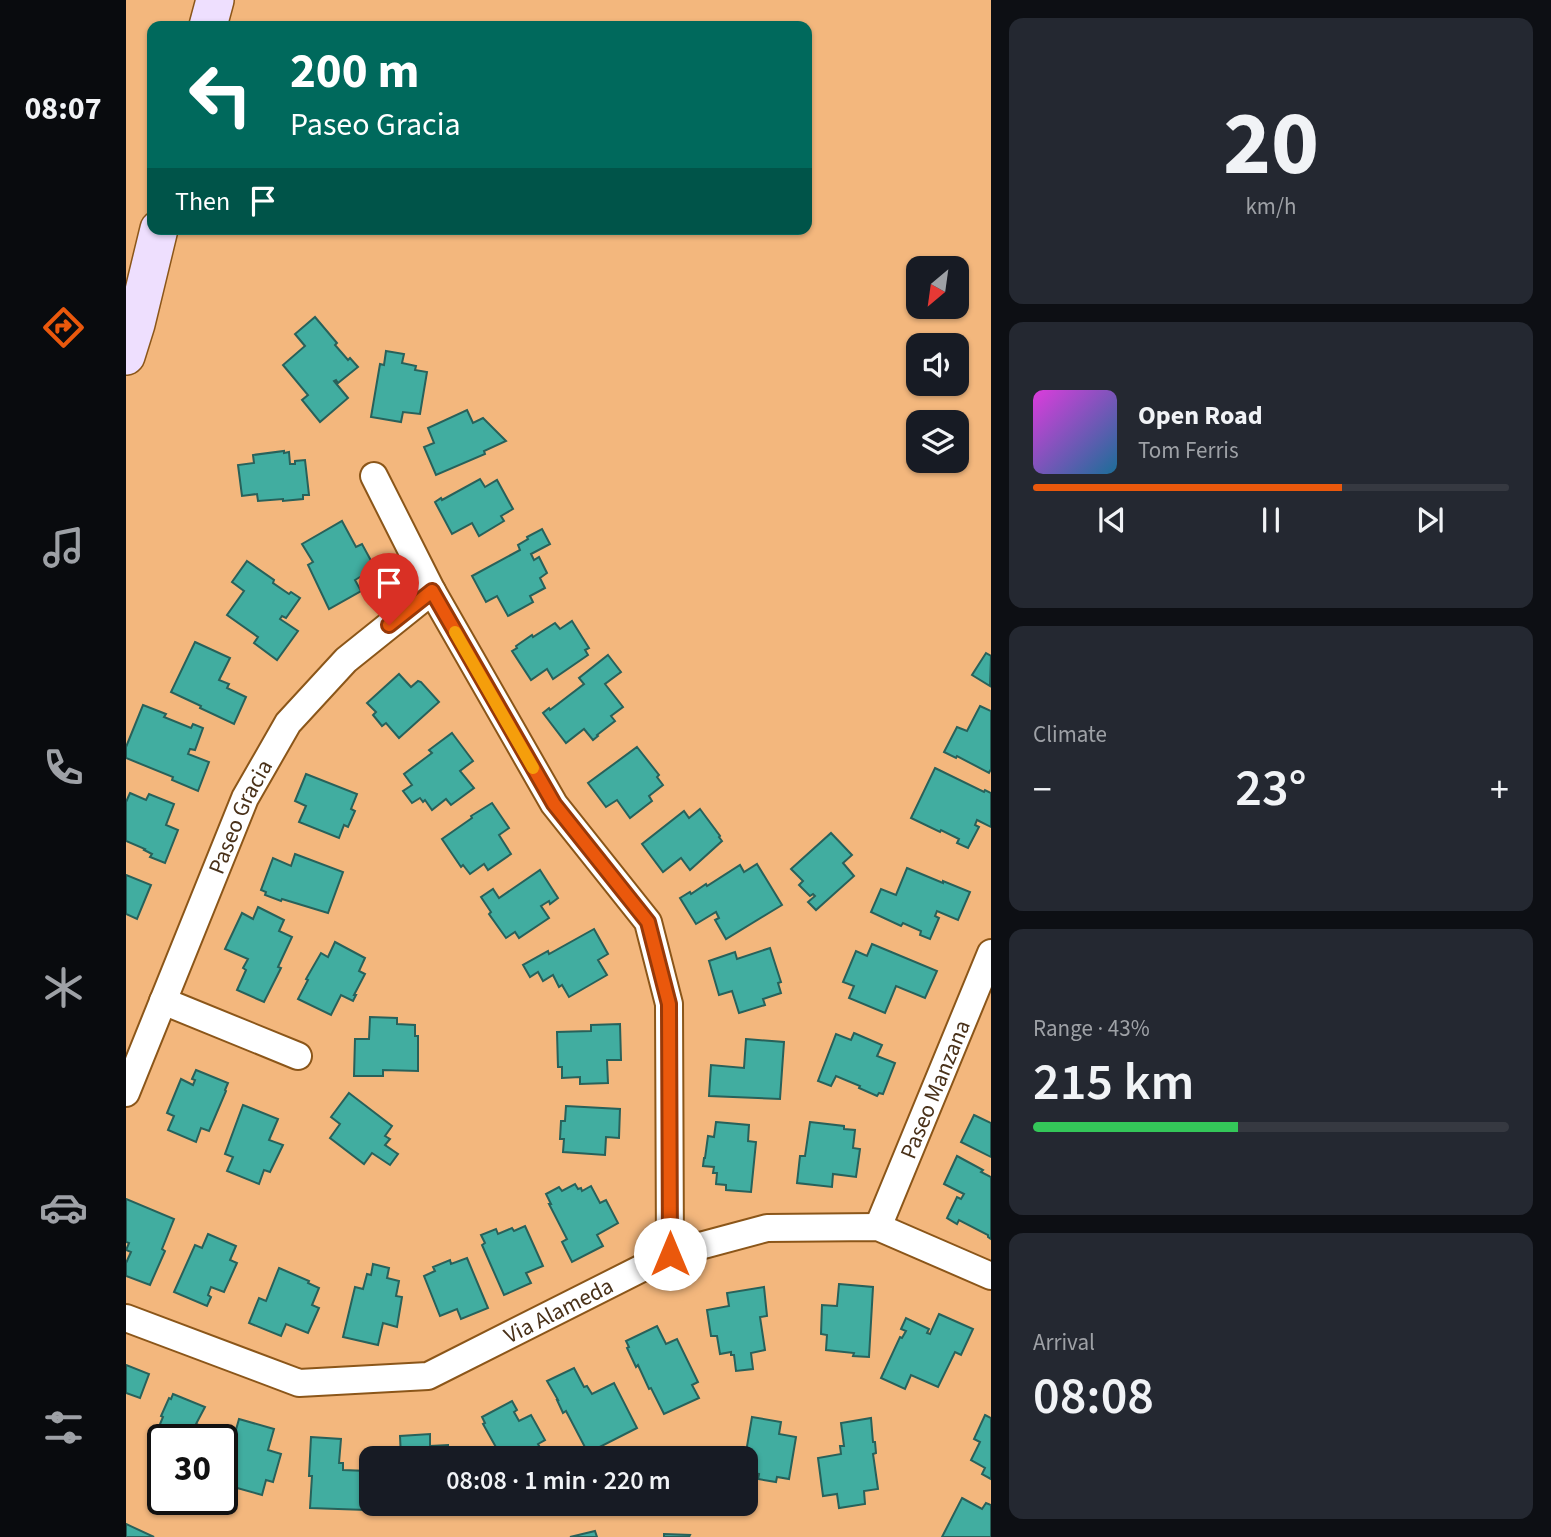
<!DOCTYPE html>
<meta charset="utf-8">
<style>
:root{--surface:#171b24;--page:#242831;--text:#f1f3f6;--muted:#9ea1a6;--line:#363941;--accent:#ea580c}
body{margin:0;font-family:"Source Sans 3",sans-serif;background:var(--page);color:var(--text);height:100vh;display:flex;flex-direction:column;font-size:26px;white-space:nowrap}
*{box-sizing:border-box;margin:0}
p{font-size:23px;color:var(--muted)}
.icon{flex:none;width:38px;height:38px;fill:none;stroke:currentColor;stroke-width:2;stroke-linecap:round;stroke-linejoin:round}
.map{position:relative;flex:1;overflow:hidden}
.details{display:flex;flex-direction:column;gap:18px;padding:18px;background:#0d0f14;width:560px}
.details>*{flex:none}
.top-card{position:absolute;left:21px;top:21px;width:665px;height:214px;border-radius:14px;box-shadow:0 2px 5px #0004;background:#00695c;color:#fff;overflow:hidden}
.needle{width:46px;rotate:209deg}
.tools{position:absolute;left:780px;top:256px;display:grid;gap:14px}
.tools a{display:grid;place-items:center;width:63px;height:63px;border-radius:14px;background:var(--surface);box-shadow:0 2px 5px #0004;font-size:35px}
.speed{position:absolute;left:21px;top:1424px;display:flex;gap:14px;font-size:35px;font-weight:700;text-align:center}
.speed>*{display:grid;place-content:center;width:91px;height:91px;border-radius:50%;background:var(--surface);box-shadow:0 2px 5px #0004;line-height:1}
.speed .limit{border:4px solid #111;border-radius:10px;background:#fff;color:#111}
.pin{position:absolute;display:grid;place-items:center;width:60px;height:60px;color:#fff;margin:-72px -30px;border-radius:50% 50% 50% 0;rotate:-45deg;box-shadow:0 0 7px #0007}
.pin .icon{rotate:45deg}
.me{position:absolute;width:77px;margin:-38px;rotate:0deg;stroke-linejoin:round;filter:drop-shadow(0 0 5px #0008)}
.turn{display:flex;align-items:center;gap:24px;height:147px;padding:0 28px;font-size:32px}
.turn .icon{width:91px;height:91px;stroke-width:2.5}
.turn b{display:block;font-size:49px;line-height:60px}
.then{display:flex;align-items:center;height:66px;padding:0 28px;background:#0003;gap:14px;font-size:26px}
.big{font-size:52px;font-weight:600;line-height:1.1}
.details .widget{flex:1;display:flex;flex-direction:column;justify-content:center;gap:10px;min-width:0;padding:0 24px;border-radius:14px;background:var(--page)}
.details .dial{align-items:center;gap:0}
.dial b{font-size:91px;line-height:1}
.song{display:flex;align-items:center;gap:21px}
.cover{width:84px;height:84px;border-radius:10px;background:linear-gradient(135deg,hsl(300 70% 55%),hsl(200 70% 35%))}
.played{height:7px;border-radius:4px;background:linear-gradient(90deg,var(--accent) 65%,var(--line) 65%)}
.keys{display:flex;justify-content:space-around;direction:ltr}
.heat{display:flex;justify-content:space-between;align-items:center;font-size:38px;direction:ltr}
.charge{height:10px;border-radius:5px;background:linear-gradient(90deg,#34c759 43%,var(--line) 0)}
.trip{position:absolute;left:233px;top:1446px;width:399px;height:70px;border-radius:14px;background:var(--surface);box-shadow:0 2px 5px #0004;font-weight:600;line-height:70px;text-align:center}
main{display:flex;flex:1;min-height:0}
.dock{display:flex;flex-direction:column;width:126px;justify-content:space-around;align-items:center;background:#090b0e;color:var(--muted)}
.dock .icon{width:49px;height:49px}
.dock .active{color:var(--accent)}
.dock b{font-size:32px;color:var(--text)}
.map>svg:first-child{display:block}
.building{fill:#41ada0;stroke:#28615a;stroke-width:2}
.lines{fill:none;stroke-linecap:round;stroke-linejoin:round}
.street-casing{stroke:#8b5619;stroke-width:30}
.secondary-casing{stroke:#8b5619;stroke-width:40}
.street{stroke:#fff;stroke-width:26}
.secondary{stroke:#eedffe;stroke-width:37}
.route-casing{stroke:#983908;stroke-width:18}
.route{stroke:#ea580c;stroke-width:12}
.slow{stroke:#f59e0b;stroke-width:12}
.labels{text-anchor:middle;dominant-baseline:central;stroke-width:7;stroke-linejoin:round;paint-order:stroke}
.street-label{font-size:23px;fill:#493119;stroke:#f7c799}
</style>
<main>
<nav class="dock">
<b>08:07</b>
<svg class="icon active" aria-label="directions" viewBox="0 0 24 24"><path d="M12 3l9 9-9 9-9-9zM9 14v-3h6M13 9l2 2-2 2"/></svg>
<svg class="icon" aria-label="music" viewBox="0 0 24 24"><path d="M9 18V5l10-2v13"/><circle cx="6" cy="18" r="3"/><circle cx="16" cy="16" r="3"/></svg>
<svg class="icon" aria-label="phone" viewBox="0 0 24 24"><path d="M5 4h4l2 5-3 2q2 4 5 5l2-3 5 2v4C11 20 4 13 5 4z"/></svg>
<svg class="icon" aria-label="climate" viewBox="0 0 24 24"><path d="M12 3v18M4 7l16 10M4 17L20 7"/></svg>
<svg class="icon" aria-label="car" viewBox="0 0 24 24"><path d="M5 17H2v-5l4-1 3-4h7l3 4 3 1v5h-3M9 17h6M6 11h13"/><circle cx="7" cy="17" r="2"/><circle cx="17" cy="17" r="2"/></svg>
<svg class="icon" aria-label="filters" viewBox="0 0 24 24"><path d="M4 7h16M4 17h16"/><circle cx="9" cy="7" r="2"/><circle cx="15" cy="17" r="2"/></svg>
</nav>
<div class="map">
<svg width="865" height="1537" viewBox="0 0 865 1537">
<rect width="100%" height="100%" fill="#f3b77d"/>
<g class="building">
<path d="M 189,317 L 211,343 L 209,345 L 222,360 L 224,358 L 232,367 L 212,383 L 210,380 L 208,381 L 222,398 L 194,422 L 176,400 L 182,395 L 157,365 L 179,346 L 169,334 Z"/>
<path d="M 260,351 L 278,354 L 276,363 L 290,366 L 289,370 L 301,372 L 294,414 L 277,412 L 275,422 L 245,417 L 254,364 L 258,365 Z"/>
<path d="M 341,410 L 347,423 L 357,418 L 380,441 L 358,451 L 359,454 L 310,475 L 298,447 L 308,443 L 302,428 Z"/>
<path d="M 158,451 L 158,453 L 163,452 L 164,464 L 169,464 L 169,461 L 179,460 L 183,495 L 177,495 L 177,499 L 157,501 L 157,499 L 132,501 L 131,494 L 116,496 L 112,465 L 128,463 L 127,455 Z"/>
<path d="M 354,479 L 359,487 L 371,480 L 387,509 L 375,516 L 378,521 L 353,536 L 346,523 L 326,534 L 309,502 L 315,498 L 316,500 Z"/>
<path d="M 216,521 L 230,547 L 236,544 L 249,568 L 229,580 L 235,591 L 203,609 L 182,565 L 187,562 L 176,544 Z"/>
<path d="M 416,529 L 424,544 L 405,554 L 408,560 L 413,557 L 421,573 L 414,578 L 419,588 L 404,596 L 407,602 L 382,616 L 371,596 L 360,602 L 346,576 L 394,550 L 392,545 L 402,539 L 401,537 Z"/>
<path d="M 121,561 L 148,580 L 147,583 L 163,594 L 165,592 L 174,598 L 160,618 L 156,616 L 154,619 L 172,631 L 151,660 L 128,643 L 132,637 L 101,615 L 118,591 L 106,582 Z"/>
<path d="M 446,621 L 463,648 L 459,650 L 462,655 L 427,679 L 421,669 L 405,680 L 386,651 L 391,648 L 390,646 L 406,635 L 407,637 L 429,623 L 434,629 Z"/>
<path d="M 69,642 L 104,658 L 93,680 L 103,684 L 101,688 L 120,697 L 108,724 L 74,708 L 75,706 L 45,692 Z"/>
<path d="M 860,653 L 865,656 L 864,686 L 846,675 Z"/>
<path d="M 482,655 L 495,672 L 479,684 L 497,707 L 485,716 L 489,721 L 471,735 L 472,736 L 467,740 L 458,729 L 440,743 L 417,713 L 423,708 L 424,710 L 458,684 L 453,678 Z"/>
<path d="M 273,674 L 285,687 L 292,681 L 295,682 L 313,702 L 273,738 L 260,723 L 256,726 L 247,715 L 250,712 L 241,703 Z"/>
<path d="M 17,705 L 40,714 L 38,717 L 65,728 L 67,724 L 77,728 L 69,750 L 64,749 L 62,754 L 83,762 L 72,791 L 46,780 L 47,777 L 0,758 L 0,747 Z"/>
<path d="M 854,706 L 865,711 L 865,769 L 863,773 L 831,756 L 830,758 L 818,752 L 831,727 L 841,731 Z"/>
<path d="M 326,733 L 347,761 L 334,771 L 348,788 L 325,805 L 320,799 L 306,810 L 299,800 L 297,802 L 294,798 L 286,803 L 277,791 L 286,785 L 278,774 L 306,753 L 303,750 Z"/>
<path d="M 511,747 L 533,775 L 531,777 L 537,785 L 523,796 L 526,801 L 504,818 L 491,800 L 480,807 L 462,783 Z"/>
<path d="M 809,768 L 858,792 L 859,790 L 865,793 L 865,827 L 851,820 L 849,825 L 853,827 L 842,848 L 831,843 L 833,839 L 815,830 L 814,832 L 785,818 Z"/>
<path d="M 180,774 L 231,794 L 225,809 L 229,811 L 222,827 L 218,825 L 213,838 L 173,822 L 180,806 L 169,801 Z"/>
<path d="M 4,793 L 20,800 L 23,794 L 48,804 L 40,825 L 52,830 L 39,863 L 24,857 L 26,854 L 18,850 L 19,849 L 0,841 L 0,802 Z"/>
<path d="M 366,803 L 383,828 L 373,835 L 385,854 L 362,870 L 358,864 L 344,874 L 337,865 L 335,867 L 316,839 L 346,818 L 345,816 Z"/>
<path d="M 574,809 L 594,836 L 593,837 L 596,841 L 564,870 L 555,858 L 537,872 L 516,844 L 558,811 L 563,818 Z"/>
<path d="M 705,833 L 726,855 L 717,863 L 728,876 L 690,910 L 682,902 L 689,896 L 687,894 L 684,896 L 673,885 L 677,881 L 665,869 Z"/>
<path d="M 169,854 L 217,872 L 202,913 L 156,899 L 155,901 L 139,895 L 140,892 L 135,890 L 147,858 L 165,866 Z"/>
<path d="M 631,864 L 656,905 L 600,939 L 589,920 L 593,918 L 590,912 L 570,924 L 554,898 L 564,892 L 565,894 L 580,884 L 581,886 L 614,865 L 618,872 Z"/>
<path d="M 781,868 L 817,883 L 817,881 L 844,892 L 832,920 L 811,911 L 809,916 L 813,918 L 804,939 L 794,935 L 795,931 L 777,923 L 775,926 L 745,912 L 755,889 L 770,895 Z"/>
<path d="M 414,870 L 432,898 L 424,904 L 423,901 L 415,906 L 423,918 L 393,938 L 389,932 L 380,938 L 363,914 L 365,912 L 355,897 L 367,889 L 373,898 Z"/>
<path d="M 0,875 L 25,885 L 11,919 L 0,914 Z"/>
<path d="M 132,907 L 158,920 L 153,931 L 166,937 L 152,967 L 155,968 L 138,1002 L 111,990 L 120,970 L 117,968 L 122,959 L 99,949 L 116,913 L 127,919 Z"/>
<path d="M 468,929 L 482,954 L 472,960 L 481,975 L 443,997 L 436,985 L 433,987 L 427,975 L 417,981 L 412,972 L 404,977 L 397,965 L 422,951 L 423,954 Z"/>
<path d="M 209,942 L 239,958 L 233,971 L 239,974 L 228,995 L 230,995 L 227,1001 L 215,995 L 205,1015 L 172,999 L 182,980 L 180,979 L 195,953 L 202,957 Z"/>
<path d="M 746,944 L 811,971 L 799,998 L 770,986 L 759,1013 L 723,998 L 728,986 L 717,982 L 730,951 L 741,956 Z"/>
<path d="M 644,948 L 655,982 L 652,983 L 655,993 L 637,999 L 639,1005 L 613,1013 L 606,991 L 593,995 L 583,961 L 609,952 L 611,959 Z"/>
<path d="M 244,1017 L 271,1018 L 271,1024 L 289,1025 L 289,1036 L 292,1036 L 292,1071 L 257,1070 L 257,1076 L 228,1076 L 229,1039 L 243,1039 Z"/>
<path d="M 494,1024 L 495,1060 L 481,1060 L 482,1083 L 454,1084 L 454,1077 L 436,1078 L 436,1067 L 432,1067 L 431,1032 L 465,1031 L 465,1025 Z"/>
<path d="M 728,1033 L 756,1045 L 751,1056 L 769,1063 L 757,1094 L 753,1093 L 751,1096 L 733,1088 L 734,1086 L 710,1076 L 705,1086 L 692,1081 L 710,1034 L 725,1040 Z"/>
<path d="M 620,1039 L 658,1042 L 654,1099 L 583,1096 L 585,1065 L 618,1068 Z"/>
<path d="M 70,1070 L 102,1083 L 99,1090 L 100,1091 L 83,1131 L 75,1128 L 70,1142 L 42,1130 L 48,1116 L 41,1113 L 55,1079 L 67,1085 L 69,1080 L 66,1079 Z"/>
<path d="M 223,1093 L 266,1126 L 259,1136 L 264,1139 L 259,1145 L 272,1154 L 264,1165 L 246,1153 L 238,1164 L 204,1138 L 214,1124 L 205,1117 Z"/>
<path d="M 117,1105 L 152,1119 L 143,1140 L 157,1145 L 144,1172 L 138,1170 L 133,1184 L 101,1171 L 107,1157 L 99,1154 Z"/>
<path d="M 440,1106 L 494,1109 L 493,1138 L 480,1137 L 479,1155 L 437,1152 L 438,1139 L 434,1139 L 435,1121 L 439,1121 Z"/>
<path d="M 848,1115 L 865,1123 L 865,1157 L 835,1142 Z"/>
<path d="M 590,1122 L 623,1125 L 622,1141 L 630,1142 L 625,1192 L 600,1190 L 600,1185 L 590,1184 L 591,1173 L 587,1173 L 588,1167 L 577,1166 L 578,1158 L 579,1158 L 582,1136 L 588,1137 Z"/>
<path d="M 684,1122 L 718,1126 L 718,1129 L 729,1130 L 727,1148 L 734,1149 L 730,1177 L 707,1174 L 706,1187 L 671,1183 L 674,1156 L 679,1156 Z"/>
<path d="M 831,1156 L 857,1170 L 855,1172 L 865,1177 L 865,1239 L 862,1237 L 862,1235 L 833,1220 L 831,1224 L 821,1218 L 831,1197 L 835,1199 L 838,1194 L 818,1184 Z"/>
<path d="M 449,1184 L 452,1189 L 455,1188 L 456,1191 L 465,1186 L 474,1203 L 480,1200 L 492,1223 L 471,1235 L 477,1246 L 446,1262 L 436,1242 L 441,1239 L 423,1204 L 425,1204 L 420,1194 L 433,1187 L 436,1191 Z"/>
<path d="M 0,1199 L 48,1219 L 36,1249 L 39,1251 L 24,1285 L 0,1276 L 0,1263 L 5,1252 L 0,1250 L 3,1243 L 0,1242 Z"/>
<path d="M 399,1226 L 417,1266 L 400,1273 L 405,1283 L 378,1295 L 356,1245 L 359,1243 L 355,1235 L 370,1229 L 372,1234 L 386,1228 L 388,1231 Z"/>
<path d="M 82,1234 L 110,1246 L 104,1260 L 111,1263 L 98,1292 L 85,1287 L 82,1295 L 85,1297 L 81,1306 L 48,1292 L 69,1245 L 76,1248 Z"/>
<path d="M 341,1258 L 362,1308 L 335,1319 L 331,1309 L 314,1316 L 298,1276 L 309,1271 L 307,1267 L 324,1260 L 325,1264 Z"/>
<path d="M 247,1264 L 263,1268 L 261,1278 L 273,1281 L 270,1296 L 276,1297 L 271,1327 L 257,1323 L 252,1345 L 217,1337 L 229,1287 L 237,1289 L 241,1274 L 245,1275 Z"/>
<path d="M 153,1268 L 183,1281 L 182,1283 L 193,1288 L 186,1305 L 193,1308 L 182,1333 L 160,1324 L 155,1336 L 123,1323 L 133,1298 L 140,1301 Z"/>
<path d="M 713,1284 L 747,1287 L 743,1357 L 727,1356 L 728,1353 L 700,1350 L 701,1335 L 695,1334 L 696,1305 L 711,1306 Z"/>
<path d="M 638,1287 L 641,1316 L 634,1317 L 639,1350 L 625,1353 L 627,1369 L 610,1371 L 608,1355 L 605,1355 L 605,1352 L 594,1354 L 591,1336 L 585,1336 L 581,1310 L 603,1306 L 601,1293 Z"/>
<path d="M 813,1314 L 847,1329 L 835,1355 L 829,1352 L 812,1387 L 785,1375 L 779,1389 L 755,1378 L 774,1337 L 776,1338 L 780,1331 L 775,1329 L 780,1318 L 803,1329 L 801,1333 L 804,1334 Z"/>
<path d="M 531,1326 L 540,1344 L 551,1339 L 572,1382 L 566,1385 L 573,1398 L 538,1414 L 525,1388 L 523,1389 L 512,1365 L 510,1367 L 501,1348 L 503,1347 L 500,1341 Z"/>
<path d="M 0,1365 L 23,1374 L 14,1398 L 0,1393 Z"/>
<path d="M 448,1368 L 458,1387 L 461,1386 L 466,1394 L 488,1383 L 511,1428 L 462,1453 L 440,1411 L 437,1413 L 431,1400 L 432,1400 L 421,1381 Z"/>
<path d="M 47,1394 L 79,1407 L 70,1424 L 83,1429 L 78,1440 L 37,1440 L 37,1460 L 30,1458 L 35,1444 L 27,1441 L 37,1417 L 35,1416 L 43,1398 L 45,1399 Z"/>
<path d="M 386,1401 L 391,1410 L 388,1412 L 393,1421 L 405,1415 L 419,1440 L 412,1444 L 420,1458 L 376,1458 L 357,1424 L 359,1423 L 356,1417 Z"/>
<path d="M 859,1415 L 865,1418 L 865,1479 L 856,1474 L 859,1468 L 845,1460 L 854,1442 L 848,1439 Z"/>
<path d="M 626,1417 L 655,1422 L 653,1434 L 670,1437 L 663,1479 L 651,1477 L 650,1482 L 632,1479 L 633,1474 L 620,1471 L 619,1458 Z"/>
<path d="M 745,1418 L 747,1442 L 749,1442 L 750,1453 L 747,1454 L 752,1489 L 738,1491 L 739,1504 L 713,1508 L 711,1494 L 697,1496 L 692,1458 L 715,1454 L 714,1446 L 718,1446 L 715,1423 Z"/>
<path d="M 113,1419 L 148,1429 L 142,1450 L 155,1454 L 147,1482 L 140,1480 L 136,1495 L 104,1486 L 108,1471 L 99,1469 Z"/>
<path d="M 304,1434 L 304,1446 L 322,1445 L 322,1458 L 275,1458 L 274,1436 Z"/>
<path d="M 185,1437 L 215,1439 L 213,1463 L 217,1463 L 217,1470 L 242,1471 L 240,1510 L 184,1508 L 186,1476 L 183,1476 Z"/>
<path d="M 836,1498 L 856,1509 L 860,1503 L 865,1505 L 865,1537 L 816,1537 Z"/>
<path d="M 0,1524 L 28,1537 L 0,1537 Z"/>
<path d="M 469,1531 L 471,1537 L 444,1537 Z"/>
<path d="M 538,1534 L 564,1535 L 563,1537 L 538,1537 Z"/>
</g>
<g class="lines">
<defs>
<g id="street">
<path d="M 248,476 L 306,591 L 428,804 L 522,922 L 543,1004 L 544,1254"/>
<path d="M 37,1001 L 172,1056"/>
<path id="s1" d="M 0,1093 L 119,798 L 162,723 L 220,660 L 306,591"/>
<path id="s2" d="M 752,1227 L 865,953"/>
<path id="s3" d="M 0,1318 L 173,1383 L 302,1376 L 544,1254 L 641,1228 L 752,1227 L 865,1276"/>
</g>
<g id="secondary">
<path d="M 82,26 L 89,0"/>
<path d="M 0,356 L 10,324 L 33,229"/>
</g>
</defs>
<use href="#street" class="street-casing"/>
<use href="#secondary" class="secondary-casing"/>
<use href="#street" class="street"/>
<use href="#secondary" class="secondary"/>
</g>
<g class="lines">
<defs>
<path id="route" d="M 263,625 L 306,591 L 428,804 L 522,922 L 543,1004 L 544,1254"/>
</defs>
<use href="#route" class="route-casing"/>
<use href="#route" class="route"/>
<path class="slow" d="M 329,632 L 407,768"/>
</g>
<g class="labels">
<g class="street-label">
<text stroke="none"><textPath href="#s1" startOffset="299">Paseo Gracia</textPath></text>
<text stroke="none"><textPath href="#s2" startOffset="149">Paseo Manzana</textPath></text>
<text stroke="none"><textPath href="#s3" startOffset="460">Via Alameda</textPath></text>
</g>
</g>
</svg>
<div class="tools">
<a><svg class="needle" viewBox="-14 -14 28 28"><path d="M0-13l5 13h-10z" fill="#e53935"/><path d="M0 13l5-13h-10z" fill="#9ea1a6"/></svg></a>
<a><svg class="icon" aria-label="sound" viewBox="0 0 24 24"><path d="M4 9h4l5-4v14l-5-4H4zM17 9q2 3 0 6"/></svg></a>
<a><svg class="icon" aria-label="layers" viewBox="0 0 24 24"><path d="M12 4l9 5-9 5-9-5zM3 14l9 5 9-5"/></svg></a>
</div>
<div class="speed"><div class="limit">30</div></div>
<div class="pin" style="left:263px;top:625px;background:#d93025"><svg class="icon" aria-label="arrive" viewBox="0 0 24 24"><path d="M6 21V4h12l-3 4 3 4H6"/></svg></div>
<svg class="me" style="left:544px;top:1254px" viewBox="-20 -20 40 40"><circle r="19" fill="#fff"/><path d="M0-13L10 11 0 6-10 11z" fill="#ea580c"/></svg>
<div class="trip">08:08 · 1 min · 220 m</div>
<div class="top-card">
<div class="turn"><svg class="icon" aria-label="left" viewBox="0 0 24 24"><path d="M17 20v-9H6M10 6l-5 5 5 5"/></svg><div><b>200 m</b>Paseo Gracia</div></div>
<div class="then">Then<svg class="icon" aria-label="arrive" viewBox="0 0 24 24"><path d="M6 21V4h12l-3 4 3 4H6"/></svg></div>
</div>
</div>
<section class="details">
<div class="widget dial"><b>20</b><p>km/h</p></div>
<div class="widget">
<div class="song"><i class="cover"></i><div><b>Open Road</b><p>Tom Ferris</p></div></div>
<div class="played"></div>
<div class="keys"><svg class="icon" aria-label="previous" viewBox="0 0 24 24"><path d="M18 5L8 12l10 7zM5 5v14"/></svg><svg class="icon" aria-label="pause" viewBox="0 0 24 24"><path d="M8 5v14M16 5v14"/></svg><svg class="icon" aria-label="next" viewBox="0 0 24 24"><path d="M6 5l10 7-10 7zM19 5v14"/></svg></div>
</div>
<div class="widget"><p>Climate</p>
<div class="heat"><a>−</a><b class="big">23°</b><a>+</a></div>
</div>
<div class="widget"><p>Range · 43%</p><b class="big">215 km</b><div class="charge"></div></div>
<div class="widget"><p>Arrival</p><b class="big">08:08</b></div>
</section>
</main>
